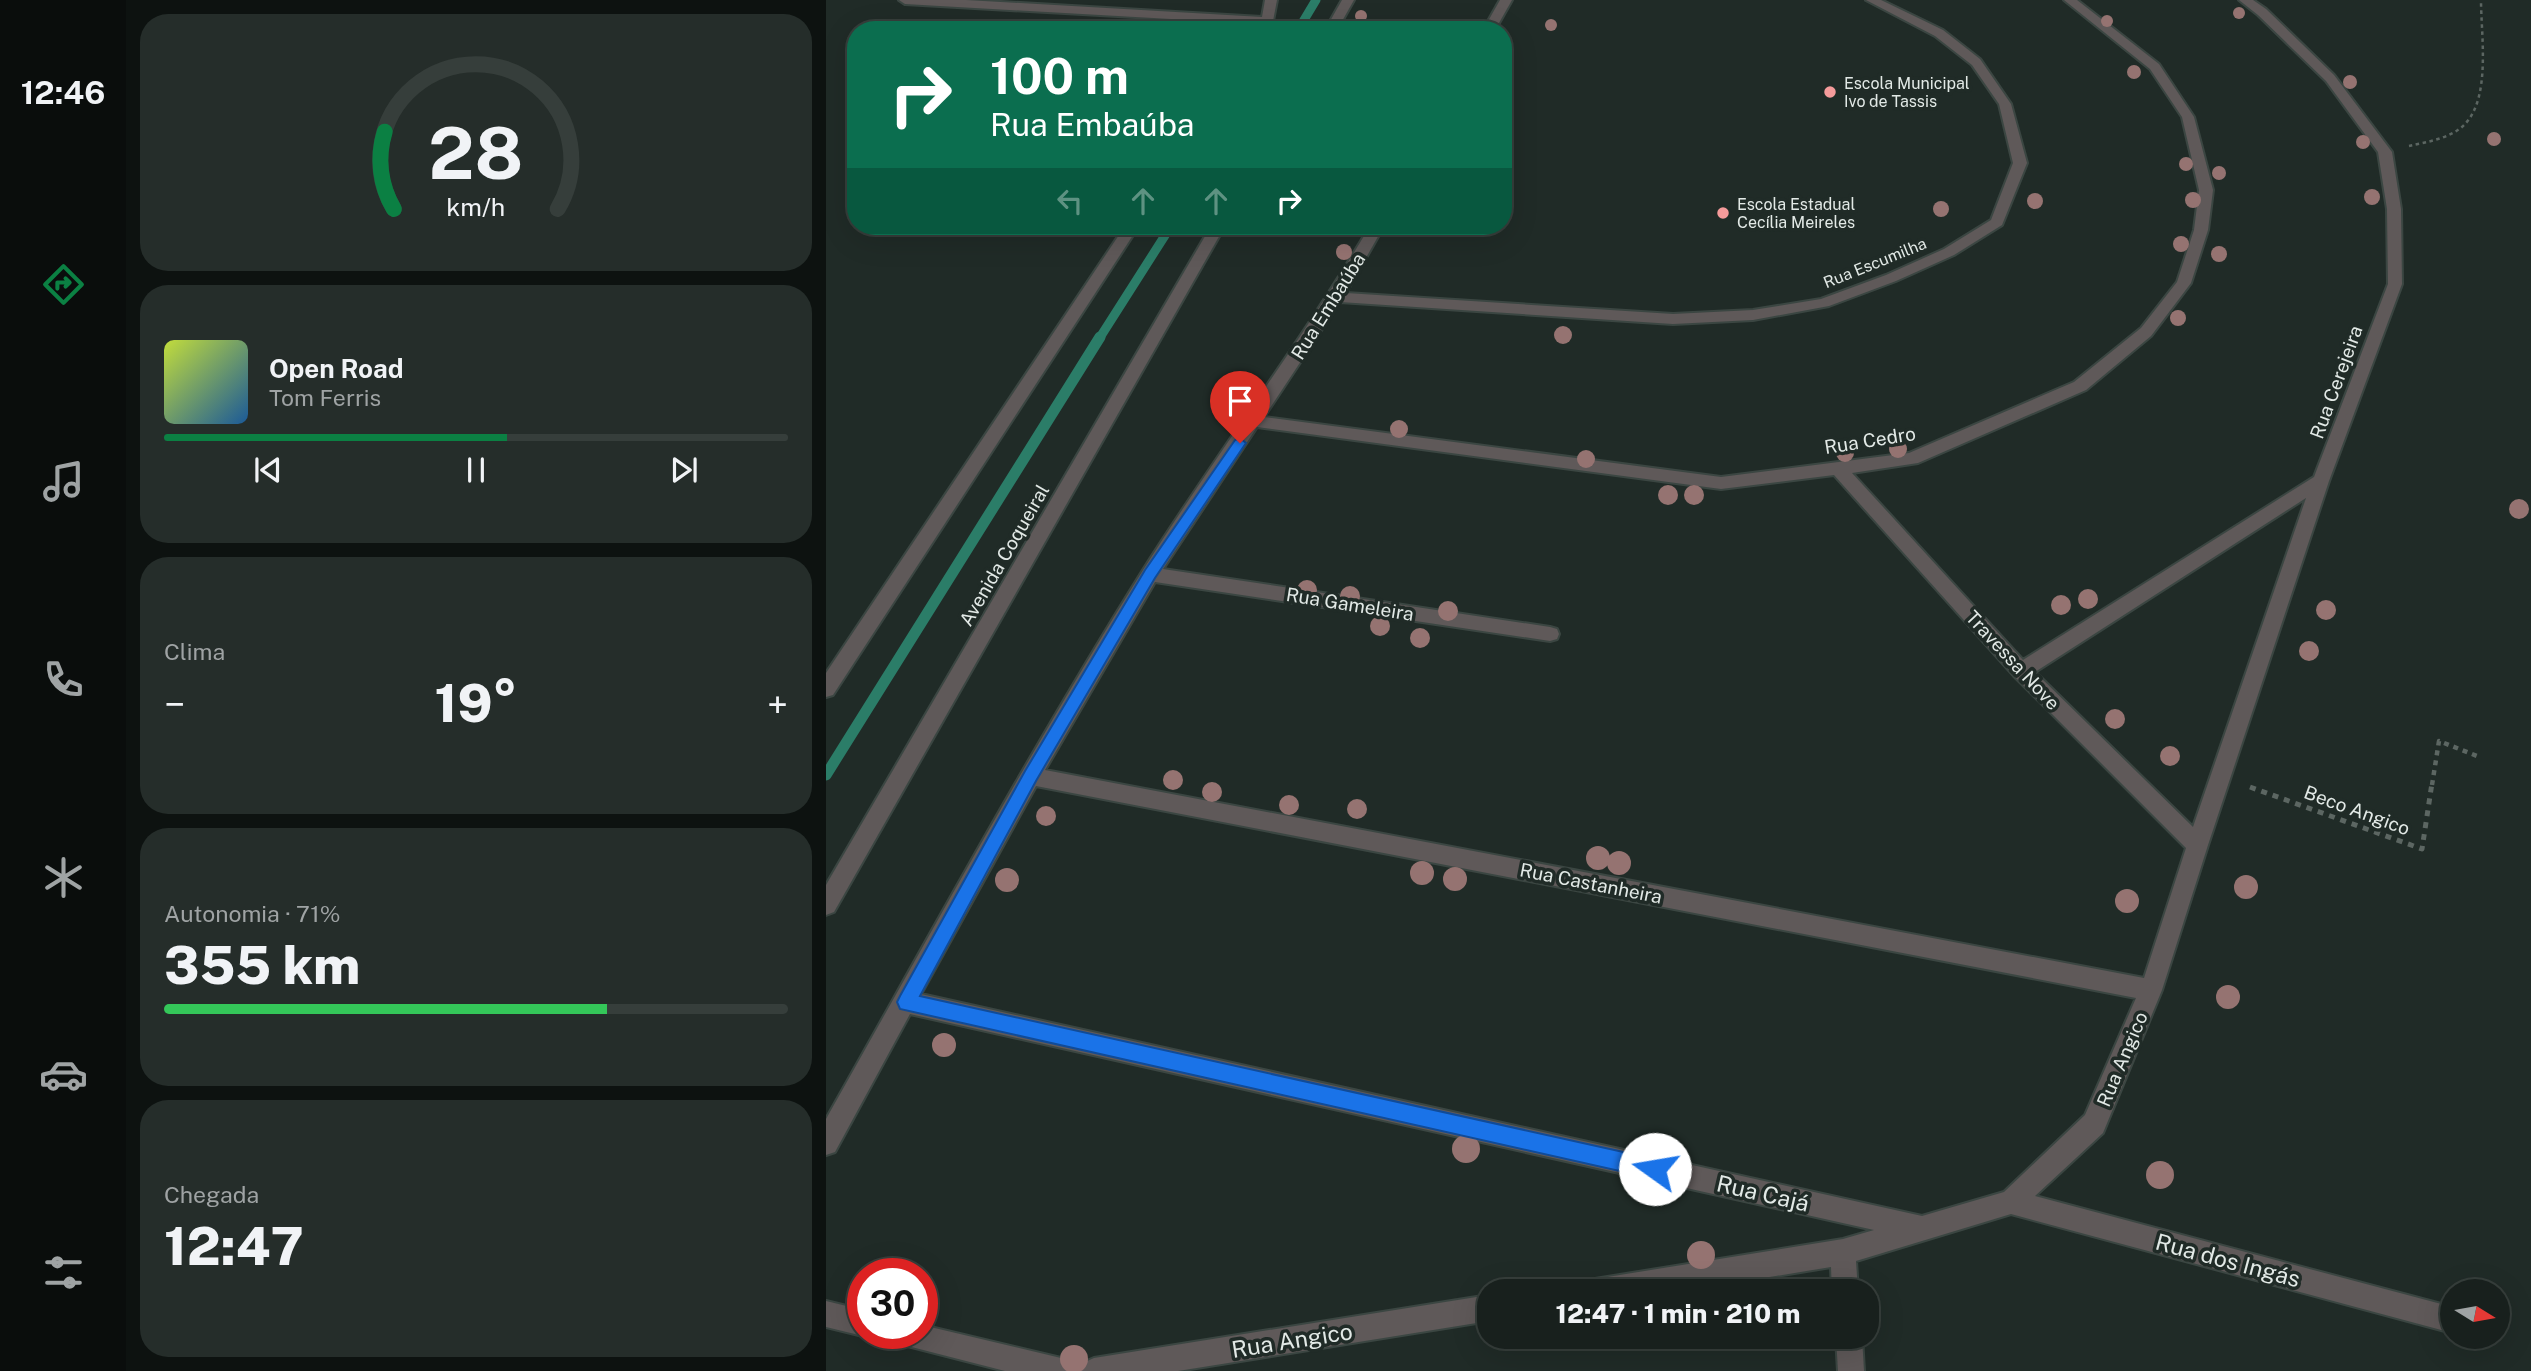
<!DOCTYPE html>
<html lang="pt">
<meta charset="utf-8">
<style>
:root{--surface:#18201d;--page:#252d2a;--text:#f1f3f6;--muted:#9fa3a4;--line:#363e3b;--accent:#0b8043}
body{margin:0;font-family:"Public Sans",sans-serif;background:var(--page);color:var(--text);height:100vh;display:flex;flex-direction:column;font-size:26px;white-space:nowrap}
*{box-sizing:border-box;margin:0}
p{font-size:23px;color:var(--muted)}
.icon{flex:none;width:38px;height:38px;fill:none;stroke:currentColor;stroke-width:2;stroke-linecap:round;stroke-linejoin:round}
.map{position:relative;flex:1;overflow:hidden}
.panel{display:flex;flex-direction:column;gap:14px;padding:14px;background:#0d1210;width:700px}
.panel>*{flex:none}
.guide{position:absolute;left:21px;top:21px;width:665px;height:214px;border-radius:28px;box-shadow:0 7px 28px #0002,0 0 0 2px var(--line);background:#0b6e4f;color:#fff;overflow:hidden}
.needle{width:46px;rotate:101deg}
.tools{position:absolute;left:1614px;top:1279px;display:grid;gap:14px}
.tools a{display:grid;place-items:center;width:70px;height:70px;border-radius:50%;background:var(--surface);box-shadow:0 7px 28px #0002,0 0 0 2px var(--line);font-size:35px}
.speed{position:absolute;left:21px;top:1258px;display:flex;gap:14px;font-size:35px;font-weight:700;text-align:center}
.speed>*{display:grid;place-content:center;width:91px;height:91px;border-radius:50%;background:var(--surface);box-shadow:0 7px 28px #0002,0 0 0 2px var(--line);line-height:1}
.speed .limit{border:10px solid #d22;background:#fff;color:#111}
.pin{position:absolute;display:grid;place-items:center;width:60px;height:60px;color:#fff;margin:-72px -30px;border-radius:50% 50% 50% 0;rotate:-45deg;box-shadow:0 0 7px #0007}
.pin .icon{rotate:45deg}
.me{position:absolute;width:77px;margin:-38px;rotate:283deg;stroke-linejoin:round;filter:drop-shadow(0 0 5px #0008)}
.turn{display:flex;align-items:center;gap:24px;height:147px;padding:0 28px;font-size:32px}
.turn .icon{width:91px;height:91px;stroke-width:2.5}
.turn b{display:block;font-size:49px;line-height:60px}
.lanes{display:flex;align-items:center;height:66px;padding:0 28px;background:#0003;justify-content:center;gap:35px;direction:ltr}
.lanes .off{opacity:.35}
.big{font-size:52px;font-weight:800;line-height:1.1}
.panel .tile{flex:1;display:flex;flex-direction:column;justify-content:center;gap:10px;min-width:0;padding:0 24px;border-radius:28px;background:var(--page)}
.panel .dial{align-items:center;gap:0}
.dial svg{height:182px;overflow:visible;fill:none;stroke:var(--line);stroke-width:7;stroke-linecap:round;text-anchor:middle}
.dial text{fill:var(--text);stroke:none}
.song{display:flex;align-items:center;gap:21px}
.cover{width:84px;height:84px;border-radius:10px;background:linear-gradient(135deg,hsl(70 70% 55%),hsl(210 70% 35%))}
.played{height:7px;border-radius:4px;background:linear-gradient(90deg,var(--accent) 55%,var(--line) 55%)}
.keys{display:flex;justify-content:space-around;direction:ltr}
.heat{display:flex;justify-content:space-between;align-items:center;font-size:38px;direction:ltr}
.charge{height:10px;border-radius:5px;background:linear-gradient(90deg,#34c759 71%,var(--line) 0)}
.trip{position:absolute;left:651px;top:1279px;width:402px;height:70px;border-radius:28px;background:var(--surface);box-shadow:0 7px 28px #0002,0 0 0 2px var(--line);font-weight:800;line-height:70px;text-align:center}
main{display:flex;flex:1;min-height:0}
.tab-bar{display:flex;flex-direction:column;width:126px;justify-content:space-around;align-items:center;background:#0a0d0c;color:var(--muted)}
.tab-bar .icon{width:49px;height:49px}
.tab-bar .current{color:var(--accent)}
.tab-bar b{font-size:32px;color:var(--text)}
.map>svg:first-child{display:block}
.lines{fill:none;stroke-linecap:round;stroke-linejoin:round}
.stream-far1{stroke:#2b7d68;stroke-width:9}
.stream{stroke:#2b7d68;stroke-width:11}
.minor-casing{stroke:#3b4642;stroke-width:4}
.path-far2{stroke:#5c6662;stroke-width:2.5;stroke-dasharray:3.5 3.5;stroke-linecap:butt}
.path-far1{stroke:#5c6662;stroke-width:4.5;stroke-dasharray:5 5;stroke-linecap:butt}
.path{stroke:#5c6662;stroke-width:5;stroke-dasharray:6 6;stroke-linecap:butt}
.minor{fill:#5f5959;fill-rule:evenodd}
.tree{fill:#957371}
.route{fill:#1a73e8;stroke:#114b97;stroke-width:2}
.poi-dot{fill:#f59b9b;stroke:#202b27;stroke-width:2.5}
.labels{text-anchor:middle;dominant-baseline:central;stroke-width:7;stroke-linejoin:round;paint-order:stroke}
.far-poi-label{font-size:16px;fill:#e2e9e6;stroke:#202b27;text-anchor:start}
.far-street-label{font-size:16px;fill:#e2e9e6;stroke:#202b27}
.street-label{font-size:19px;fill:#e2e9e6;stroke:#202b27}
.near-street-label{font-size:23px;fill:#e2e9e6;stroke:#202b27}
</style>
<main>
<nav class="tab-bar">
<b>12:46</b>
<svg class="icon current" aria-label="directions" viewBox="0 0 24 24"><path d="M12 3l9 9-9 9-9-9zM9 14v-3h6M13 9l2 2-2 2"/></svg>
<svg class="icon" aria-label="music" viewBox="0 0 24 24"><path d="M9 18V5l10-2v13"/><circle cx="6" cy="18" r="3"/><circle cx="16" cy="16" r="3"/></svg>
<svg class="icon" aria-label="phone" viewBox="0 0 24 24"><path d="M5 4h4l2 5-3 2q2 4 5 5l2-3 5 2v4C11 20 4 13 5 4z"/></svg>
<svg class="icon" aria-label="climate" viewBox="0 0 24 24"><path d="M12 3v18M4 7l16 10M4 17L20 7"/></svg>
<svg class="icon" aria-label="car" viewBox="0 0 24 24"><path d="M5 17H2v-5l4-1 3-4h7l3 4 3 1v5h-3M9 17h6M6 11h13"/><circle cx="7" cy="17" r="2"/><circle cx="17" cy="17" r="2"/></svg>
<svg class="icon" aria-label="filters" viewBox="0 0 24 24"><path d="M4 7h16M4 17h16"/><circle cx="9" cy="7" r="2"/><circle cx="15" cy="17" r="2"/></svg>
</nav>
<section class="panel">
<div class="tile dial"><svg viewBox="0 0 100 80">
<path d="M14 69A42 42 0 1 1 86 69"/>
<path d="M14 69A42 42 0 0 1 10 35" stroke="#0b8043"/>
<text x="50" y="56" font-size="32" font-weight="700">28</text>
<text x="50" y="72" font-size="11">km/h</text>
</svg></div>
<div class="tile">
<div class="song"><i class="cover"></i><div><b>Open Road</b><p>Tom Ferris</p></div></div>
<div class="played"></div>
<div class="keys"><svg class="icon" aria-label="previous" viewBox="0 0 24 24"><path d="M18 5L8 12l10 7zM5 5v14"/></svg><svg class="icon" aria-label="pause" viewBox="0 0 24 24"><path d="M8 5v14M16 5v14"/></svg><svg class="icon" aria-label="next" viewBox="0 0 24 24"><path d="M6 5l10 7-10 7zM19 5v14"/></svg></div>
</div>
<div class="tile"><p>Clima</p>
<div class="heat"><a>−</a><b class="big">19°</b><a>+</a></div>
</div>
<div class="tile"><p>Autonomia · 71%</p><b class="big">355 km</b><div class="charge"></div></div>
<div class="tile"><p>Chegada</p><b class="big">12:47</b></div>
</section>
<div class="map">
<svg width="1705" height="1371" viewBox="0 0 1705 1371">
<rect width="100%" height="100%" fill="#202b27"/>
<g class="lines">
<g class="stream-far1">
<path d="M 472,30 L 490,0"/>
<path d="M 273,339 L 345,226"/>
</g>
<path class="stream" d="M 0,775 L 274,337"/>
<defs>
<g id="minor">
<path d="M 73,0 L 140,0 L 436,17 L 439,0 L 451,0 L 447,21 L 441,30 L 429,30 L 433,24 L 79,4 Z"/>
<path d="M 516,0 L 528,0 L 511,30 L 499,30 Z"/>
<path d="M 674,0 L 686,0 L 669,30 L 657,30 Z"/>
<path d="M 1040,0 L 1055,0 L 1117,30 L 1154,59 L 1185,104 L 1201,163 L 1176,225 L 1128,255 L 1070,281 L 1003,306 L 927,320 L 847,324 L 514,302 L 438,417 L 895,477 L 1083,453 L 1248,382 L 1315,328 L 1351,282 L 1368,230 L 1373,190 L 1356,117 L 1324,69 L 1238,0 L 1251,0 L 1333,64 L 1368,117 L 1387,190 L 1382,230 L 1365,283 L 1325,336 L 1260,390 L 1092,463 L 1026,473 L 1197,660 L 1488,477 L 1562,284 L 1561,209 L 1552,152 L 1500,81 L 1432,15 L 1413,0 L 1427,0 L 1440,9 L 1508,75 L 1566,152 L 1575,209 L 1576,284 L 1503,481 L 1382,845 L 1336,990 L 1277,1133 L 1209,1196 L 1619,1305 L 1626,1308 L 1626,1328 L 1619,1331 L 1185,1214 L 1030,1261 L 1032,1292 L 1006,1292 L 1005,1267 L 852,1292 L 756,1292 L 760,1283 L 769,1279 L 1017,1239 L 1048,1230 L 84,1014 L 9,1152 L 0,1155 L 0,1119 C 104,935 205,749 317,570 C 391,453 474,344 544,226 L 558,226 L 520,293 L 847,314 L 927,310 L 995,299 L 1060,275 L 1118,249 L 1165,220 L 1187,163 L 1173,104 L 1146,65 L 1109,36 ZM 431,427 L 895,489 L 1008,475 L 1188,676 L 1360,848 L 1318,978 L 219,770 L 329,582 L 724,641 L 731,639 L 733,634 L 731,629 L 724,627 L 337,569 ZM 1480,498 L 1367,827 L 1209,672 ZM 210,786 L 1310,998 L 1259,1115 L 1178,1192 L 1096,1216 L 95,994 Z"/>
<path d="M 299,226 L 313,226 L 7,695 L 0,697 L 0,673 Z"/>
<path d="M 385,226 L 399,226 L 8,912 L 0,915 L 0,885 Z"/>
<path d="M 663,1295 L 663,1321 L 352,1371 L 255,1371 L 259,1362 L 268,1358 Z"/>
<path d="M 0,1301 L 37,1310 L 37,1334 L 43,1334 L 37,1336 L 0,1327 Z"/>
<path d="M 96,1325 L 235,1358 L 244,1362 L 248,1371 L 179,1371 L 70,1343 L 66,1334 L 96,1334 Z"/>
<path d="M 1010,1337 L 1036,1337 L 1038,1371 L 1012,1371 Z"/>
</g>
</defs>
<use href="#minor" class="minor-casing"/>
<path class="path-far2" d="M 1583,146 C 1601,142 1626,138 1639,124 C 1665,97 1655,35 1655,0"/>
<path class="path-far1" d="M 1606,785 L 1613,741 L 1651,756"/>
<path class="path" d="M 1424,787 L 1596,849 L 1606,783"/>
<use href="#minor" class="minor"/>
</g>
<g class="tree">
<circle cx="1413" cy="13" r="6"/>
<circle cx="535" cy="16" r="6"/>
<circle cx="1281" cy="21" r="6"/>
<circle cx="725" cy="25" r="6"/>
<circle cx="1308" cy="72" r="7"/>
<circle cx="1524" cy="82" r="7"/>
<circle cx="1668" cy="139" r="7"/>
<circle cx="1537" cy="142" r="7"/>
<circle cx="1360" cy="164" r="7"/>
<circle cx="1393" cy="173" r="7"/>
<circle cx="1546" cy="197" r="8"/>
<circle cx="1367" cy="200" r="8"/>
<circle cx="1209" cy="201" r="8"/>
<circle cx="1115" cy="209" r="8"/>
<circle cx="1355" cy="244" r="8"/>
<circle cx="518" cy="252" r="8"/>
<circle cx="1393" cy="254" r="8"/>
<circle cx="1352" cy="318" r="8"/>
<circle cx="737" cy="335" r="9"/>
<circle cx="573" cy="429" r="9"/>
<circle cx="1072" cy="449" r="9"/>
<circle cx="1019" cy="453" r="9"/>
<circle cx="760" cy="459" r="9"/>
<circle cx="842" cy="495" r="10"/>
<circle cx="868" cy="495" r="10"/>
<circle cx="1693" cy="509" r="10"/>
<circle cx="481" cy="590" r="10"/>
<circle cx="524" cy="596" r="10"/>
<circle cx="1262" cy="599" r="10"/>
<circle cx="1235" cy="605" r="10"/>
<circle cx="1500" cy="610" r="10"/>
<circle cx="622" cy="611" r="10"/>
<circle cx="554" cy="626" r="10"/>
<circle cx="594" cy="638" r="10"/>
<circle cx="1483" cy="651" r="10"/>
<circle cx="1289" cy="719" r="10"/>
<circle cx="1344" cy="756" r="10"/>
<circle cx="347" cy="780" r="10"/>
<circle cx="386" cy="792" r="10"/>
<circle cx="463" cy="805" r="10"/>
<circle cx="531" cy="809" r="10"/>
<circle cx="220" cy="816" r="10"/>
<circle cx="772" cy="858" r="12"/>
<circle cx="793" cy="863" r="12"/>
<circle cx="596" cy="873" r="12"/>
<circle cx="629" cy="879" r="12"/>
<circle cx="181" cy="880" r="12"/>
<circle cx="1420" cy="887" r="12"/>
<circle cx="1301" cy="901" r="12"/>
<circle cx="1402" cy="997" r="12"/>
<circle cx="118" cy="1045" r="12"/>
<circle cx="640" cy="1149" r="14"/>
<circle cx="1334" cy="1175" r="14"/>
<circle cx="875" cy="1255" r="14"/>
<circle cx="248" cy="1359" r="14"/>
</g>
<path class="route" d="M 414,438 L 420,443 L 329,578 L 210,781 L 94,996 L 829,1159 L 836,1162 L 839,1169 L 836,1176 L 829,1179 L 74,1009 L 71,1002 L 74,996 L 199,771 L 319,570 L 409,440 Z"/>
<g class="poi-dot">
<circle cx="1004" cy="92" r="7"/>
<circle cx="897" cy="213" r="7"/>
</g>
<g class="labels">
<g class="far-poi-label">
<text x="1018" y="83">Escola Municipal<tspan x="1018" dy="18">Ivo de Tassis</tspan></text>
<text x="911" y="204">Escola Estadual<tspan x="911" dy="18">Cecília Meireles</tspan></text>
</g>
<g class="far-street-label">
<text transform="translate(1049 263) rotate(-22)">Rua Escumilha</text>
</g>
<g class="street-label">
<text transform="translate(502 306) rotate(-58)">Rua Embaúba</text>
<text transform="translate(1510 382) rotate(-70)">Rua Cerejeira</text>
<text transform="translate(1044 440) rotate(-9)">Rua Cedro</text>
<text transform="translate(178 555) rotate(-60)">Avenida Coqueiral</text>
<text transform="translate(524 604) rotate(9)">Rua Gameleira</text>
<text transform="translate(1187 660) rotate(47)">Travessa Nove</text>
<text transform="translate(1531 810) rotate(20)">Beco Angico</text>
<text transform="translate(765 883) rotate(11)">Rua Castanheira</text>
<text transform="translate(1296 1059) rotate(-67)">Rua Angico</text>
</g>
<g class="near-street-label">
<text transform="translate(937 1193) rotate(13)">Rua Cajá</text>
<text transform="translate(1402 1260) rotate(15)">Rua dos Ingás</text>
<text transform="translate(466 1340) rotate(-9)">Rua Angico</text>
</g>
</g>
</svg>
<div class="tools">
<a><svg class="needle" viewBox="-14 -14 28 28"><path d="M0-13l5 13h-10z" fill="#e53935"/><path d="M0 13l5-13h-10z" fill="#9fa3a4"/></svg></a>
</div>
<div class="speed"><div class="limit">30</div></div>
<div class="pin" style="left:414px;top:443px;background:#d93025"><svg class="icon" aria-label="arrive" viewBox="0 0 24 24"><path d="M6 21V4h12l-3 4 3 4H6"/></svg></div>
<svg class="me" style="left:829px;top:1169px" viewBox="-20 -20 40 40"><circle r="19" fill="#fff"/><path d="M0-13L10 11 0 6-10 11z" fill="#1a73e8"/></svg>
<div class="trip">12:47 · 1 min · 210 m</div>
<div class="guide">
<div class="turn"><svg class="icon" aria-label="right" viewBox="0 0 24 24"><path d="M7 20v-9h11M14 6l5 5-5 5"/></svg><div><b>100 m</b>Rua Embaúba</div></div>
<div class="lanes"><svg class="icon off" aria-label="left" viewBox="0 0 24 24"><path d="M17 20v-9H6M10 6l-5 5 5 5"/></svg><svg class="icon off" aria-label="ahead" viewBox="0 0 24 24"><path d="M12 20V5M6 11l6-6 6 6"/></svg><svg class="icon off" aria-label="ahead" viewBox="0 0 24 24"><path d="M12 20V5M6 11l6-6 6 6"/></svg><svg class="icon" aria-label="right" viewBox="0 0 24 24"><path d="M7 20v-9h11M14 6l5 5-5 5"/></svg></div>
</div>
</div>
</main>
